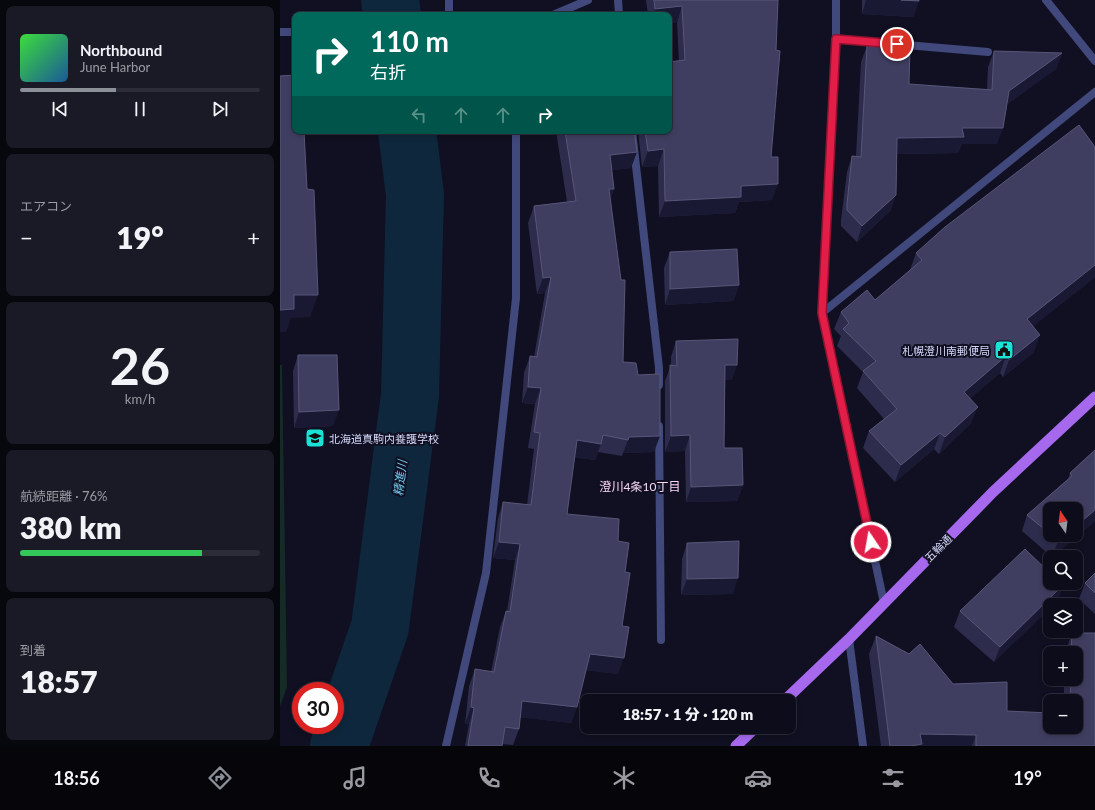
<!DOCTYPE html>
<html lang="ja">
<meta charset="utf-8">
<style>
:root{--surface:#0c0c1a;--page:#1a1a27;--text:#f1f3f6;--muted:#9a9ba2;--line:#2c2c39;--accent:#8c9099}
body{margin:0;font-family:Lato,"Noto Sans JP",sans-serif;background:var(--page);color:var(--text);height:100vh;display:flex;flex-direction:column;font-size:15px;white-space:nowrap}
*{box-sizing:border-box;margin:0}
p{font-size:13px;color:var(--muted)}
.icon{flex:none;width:22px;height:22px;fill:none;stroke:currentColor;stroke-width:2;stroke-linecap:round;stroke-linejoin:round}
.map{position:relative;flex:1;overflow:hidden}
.side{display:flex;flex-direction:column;gap:6px;padding:6px;background:#07070e;width:280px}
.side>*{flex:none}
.hud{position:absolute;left:12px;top:12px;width:380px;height:122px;border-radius:8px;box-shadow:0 2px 6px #0003,0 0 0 1px var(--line);background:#00695c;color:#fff;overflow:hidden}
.needle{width:26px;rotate:346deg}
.buttons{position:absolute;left:763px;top:502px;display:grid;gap:8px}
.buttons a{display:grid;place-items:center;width:40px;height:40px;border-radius:8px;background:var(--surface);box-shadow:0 2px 6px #0003,0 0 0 1px var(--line);font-size:20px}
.speed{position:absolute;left:12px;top:682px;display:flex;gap:8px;font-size:20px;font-weight:700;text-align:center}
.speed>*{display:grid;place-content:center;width:52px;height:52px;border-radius:50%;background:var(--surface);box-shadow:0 2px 6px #0003,0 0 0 1px var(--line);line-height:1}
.speed .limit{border:6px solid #d22;background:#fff;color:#111}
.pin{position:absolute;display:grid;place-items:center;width:34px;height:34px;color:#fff;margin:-17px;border:2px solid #fff;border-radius:50%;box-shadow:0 1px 4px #0007}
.me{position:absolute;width:44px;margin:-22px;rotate:348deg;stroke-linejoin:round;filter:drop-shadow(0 0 3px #0008)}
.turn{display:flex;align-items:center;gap:14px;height:84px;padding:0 12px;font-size:18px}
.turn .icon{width:52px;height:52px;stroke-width:2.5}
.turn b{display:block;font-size:28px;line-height:34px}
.lanes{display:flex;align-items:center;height:38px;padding:0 12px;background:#0003;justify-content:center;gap:20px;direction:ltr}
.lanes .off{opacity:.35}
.big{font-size:30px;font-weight:800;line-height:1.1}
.side .tile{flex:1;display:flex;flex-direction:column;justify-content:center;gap:6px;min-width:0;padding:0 14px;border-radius:8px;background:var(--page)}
.side .dial{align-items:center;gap:0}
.dial b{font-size:52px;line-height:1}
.song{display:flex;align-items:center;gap:12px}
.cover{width:48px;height:48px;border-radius:6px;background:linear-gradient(135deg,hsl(120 70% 55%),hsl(210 70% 35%))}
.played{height:4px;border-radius:2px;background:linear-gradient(90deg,var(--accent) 40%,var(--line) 40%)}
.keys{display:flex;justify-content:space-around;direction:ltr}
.heat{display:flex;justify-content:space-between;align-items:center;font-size:22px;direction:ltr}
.charge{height:6px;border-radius:3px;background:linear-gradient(90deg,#34c759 76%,var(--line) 0)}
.trip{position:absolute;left:300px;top:694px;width:216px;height:40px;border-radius:8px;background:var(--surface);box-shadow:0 2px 6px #0003,0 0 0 1px var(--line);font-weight:800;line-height:40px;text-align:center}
.dock{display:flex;height:64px;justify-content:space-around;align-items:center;background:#05050a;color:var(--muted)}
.dock .icon{width:28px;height:28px}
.dock .current{color:var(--accent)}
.dock b{font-size:18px;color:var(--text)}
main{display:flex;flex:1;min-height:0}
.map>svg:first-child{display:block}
.green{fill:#142b26}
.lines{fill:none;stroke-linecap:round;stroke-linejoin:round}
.river{stroke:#0f273c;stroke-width:58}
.minor{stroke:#41487b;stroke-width:8}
.tertiary{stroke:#41487b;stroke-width:8}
.primary{stroke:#a669ee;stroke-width:11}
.wall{fill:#2d2c4d;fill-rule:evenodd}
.shaded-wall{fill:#1a1934}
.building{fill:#3f3e60;stroke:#575678}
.route-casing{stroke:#92132f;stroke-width:10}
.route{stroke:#e11d48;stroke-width:7}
.labels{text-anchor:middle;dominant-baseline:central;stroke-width:4;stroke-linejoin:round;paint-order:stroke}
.poi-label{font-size:11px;fill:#d6d8fa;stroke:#101022;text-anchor:end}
.street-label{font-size:11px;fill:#d6d8fa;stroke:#101022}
.water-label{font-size:12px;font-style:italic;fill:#70c9ee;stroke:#101022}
.neighbourhood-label{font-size:12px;fill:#fad7f4;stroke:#101022}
</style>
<main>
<section class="side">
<div class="tile">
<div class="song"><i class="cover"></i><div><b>Northbound</b><p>June Harbor</p></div></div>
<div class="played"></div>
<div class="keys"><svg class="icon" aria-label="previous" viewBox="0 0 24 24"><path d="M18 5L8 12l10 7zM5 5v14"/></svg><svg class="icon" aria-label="pause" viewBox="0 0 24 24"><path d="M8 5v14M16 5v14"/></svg><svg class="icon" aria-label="next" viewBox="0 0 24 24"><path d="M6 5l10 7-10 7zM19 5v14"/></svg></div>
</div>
<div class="tile"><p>エアコン</p>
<div class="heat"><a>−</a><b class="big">19°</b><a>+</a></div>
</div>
<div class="tile dial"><b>26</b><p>km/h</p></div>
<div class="tile"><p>航続距離 · 76%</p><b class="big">380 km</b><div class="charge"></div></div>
<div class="tile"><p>到着</p><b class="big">18:57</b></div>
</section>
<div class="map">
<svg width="815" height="746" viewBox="0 0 815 746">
<rect width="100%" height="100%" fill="#101022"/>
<path class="green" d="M 0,365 L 2,365 L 7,687 L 0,706 Z"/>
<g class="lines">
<g class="river">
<path d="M 110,0 L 112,15"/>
<path d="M 59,746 L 100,627 L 130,395 L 135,195 L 127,131"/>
</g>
<g class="minor">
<path d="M 169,0 L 169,15"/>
<path d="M 338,0 L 339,15"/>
<path d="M 556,0 L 556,39 L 542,313 L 604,603"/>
<path d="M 766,0 L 815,61"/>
<path d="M 556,39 L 708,52"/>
<path d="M 352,131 L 379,368 L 379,385"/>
<path d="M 542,313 L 815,92"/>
<path d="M 379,426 L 381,640"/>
<path d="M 569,639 L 583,746"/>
<path d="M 166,746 L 206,573 L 236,298 L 236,131"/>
</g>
<g class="tertiary">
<path d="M 273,15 L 308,0"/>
<path d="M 0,32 L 15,32"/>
</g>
<g class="primary">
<path d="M 504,701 L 569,639 L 713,492 L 815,397"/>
<path d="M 456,746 L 476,727"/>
</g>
</g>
<g class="wall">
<path d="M 366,0 L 498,0 L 491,157 L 492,200 L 459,202 L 455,213 L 379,217 L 378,166 L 362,167 L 358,131 L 389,131 L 399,61 L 397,23 L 389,15 L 368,15 Z"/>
<path d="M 582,0 L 639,0 L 633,17 L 582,14 Z"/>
<path d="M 587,46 L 629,84 L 707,89 L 708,67 L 714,51 L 782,53 L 776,69 L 727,104 L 717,144 L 682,144 L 678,153 L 617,154 L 616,195 L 610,211 L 577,242 L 561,226 L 561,220 L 567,172 L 572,156 L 576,156 L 581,62 Z"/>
<path d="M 276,131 L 354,131 L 351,168 L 332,170 L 334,189 L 330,200 L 343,362 L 358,375 L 374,452 L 343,453 L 342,456 L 318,452 L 315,460 L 294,457 L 287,514 L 338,541 L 345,572 L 342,626 L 338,674 L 306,670 L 297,707 L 291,723 L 240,717 L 239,729 L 233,745 L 223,744 L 222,746 L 185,746 L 189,724 L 185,724 L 189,686 L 195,669 L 211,672 L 220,627 L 226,611 L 227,611 L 235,560 L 213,558 L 218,518 L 223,502 L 247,505 L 254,449 L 248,448 L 255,404 L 242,403 L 244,373 L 250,356 L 254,357 L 265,293 L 257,294 L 248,223 L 254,206 L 287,202 Z"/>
<path d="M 390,252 L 459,285 L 453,301 L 385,305 L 384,268 Z"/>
<path d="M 636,253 L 815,277 L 753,326 L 754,352 L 723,377 L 720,373 L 690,398 L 691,423 L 659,454 L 654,449 L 615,482 L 583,448 L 589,431 L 604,419 L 577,388 L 583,372 L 557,346 L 561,336 L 554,329 L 561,312 L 595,300 L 630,270 Z"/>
<path d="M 396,341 L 452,380 L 445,380 L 444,448 L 463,485 L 457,501 L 406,502 L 405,451 L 385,452 L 385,381 L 391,365 L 391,357 Z"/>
<path d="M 18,355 L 53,426 L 14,428 L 13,371 Z"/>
<path d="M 815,450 L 815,521 L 772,557 L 742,531 L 747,515 L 788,479 L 790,473 ZM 770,509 L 796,509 L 796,535 L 770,535 Z"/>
<path d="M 407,543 L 453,594 L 401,595 L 402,559 Z"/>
<path d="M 815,573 L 815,614 L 799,599 L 805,583 Z"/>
<path d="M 783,585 L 777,601 L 773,605 L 770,605 L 770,608 L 714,662 L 674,627 L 680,611 Z"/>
<path d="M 792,633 L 815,633 L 815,746 L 601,746 L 589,654 L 596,636 L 629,654 L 640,644 L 673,684 L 727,682 L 727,711 L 770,713 L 770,727 L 796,727 L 796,701 L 784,701 L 784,679 L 796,679 L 796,653 L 785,653 Z"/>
</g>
<g class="shaded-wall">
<path d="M 586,0 L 621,0 L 639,1 L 633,17 L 582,14 Z"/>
<path d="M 402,6 L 397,23 L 389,23 L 389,15 L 373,15 L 375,9 Z"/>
<path d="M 782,53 L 776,69 L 724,107 L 729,91 Z"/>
<path d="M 682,128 L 723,128 L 717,144 L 682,144 L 678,153 L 611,154 L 617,138 Z"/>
<path d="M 384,149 L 378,166 L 362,167 L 368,151 Z"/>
<path d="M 357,152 L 351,168 L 324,171 L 330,155 Z"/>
<path d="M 498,184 L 492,200 L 459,202 L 455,213 L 379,217 L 385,201 L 461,186 Z"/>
<path d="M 329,189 L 334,189 L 328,205 Z"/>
<path d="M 616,195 L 610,211 L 577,242 L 582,226 Z"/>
<path d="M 815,265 L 815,277 L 741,336 L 747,319 Z"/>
<path d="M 271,277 L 265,293 L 257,294 L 263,278 Z"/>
<path d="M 459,285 L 453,301 L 385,305 L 390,289 Z"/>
<path d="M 14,295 L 38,295 L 30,317 L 11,318 L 6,332 L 0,332 L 0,310 Z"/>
<path d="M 760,335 L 754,352 L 723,377 L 729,360 Z"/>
<path d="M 726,356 L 720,373 L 678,409 L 684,392 Z"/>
<path d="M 445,365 L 457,365 L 452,380 L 439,380 Z"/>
<path d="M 248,387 L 261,388 L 255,404 L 242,403 Z"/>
<path d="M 698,407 L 691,423 L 659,454 L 665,437 Z"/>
<path d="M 59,410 L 53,426 L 14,428 L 19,412 Z"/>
<path d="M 660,433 L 654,449 L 615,482 L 621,465 Z"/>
<path d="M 410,435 L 405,451 L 385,452 L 391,436 Z"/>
<path d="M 380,436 L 374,452 L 343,453 L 348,440 L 349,437 Z"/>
<path d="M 297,440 L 321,444 L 315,460 L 291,457 Z"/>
<path d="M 463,485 L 457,501 L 406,502 L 411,487 Z"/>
<path d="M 815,510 L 815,521 L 772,557 L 778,541 L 785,535 L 796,535 L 796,526 Z"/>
<path d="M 219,542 L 240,544 L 235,560 L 213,558 Z"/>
<path d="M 458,578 L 453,594 L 401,595 L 407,579 Z"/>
<path d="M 783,585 L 777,601 L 773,605 L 770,605 L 770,608 L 714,662 L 720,647 Z"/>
<path d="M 310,654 L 344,658 L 338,674 L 304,670 Z"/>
<path d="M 242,701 L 297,707 L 291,723 L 236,717 Z"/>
<path d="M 191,707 L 194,708 L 189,724 L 185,724 Z"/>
<path d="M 640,734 L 696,735 L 692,746 L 631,746 Z"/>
</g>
<g class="building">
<path d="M 374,0 L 498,0 L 496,50 L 500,51 L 491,157 L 498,157 L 498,184 L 461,186 L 461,197 L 385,201 L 384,149 L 368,151 L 365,131 L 389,131 L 389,62 L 405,60 L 402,6 L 375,9 Z"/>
<path d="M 621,0 L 639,0 L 639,1 Z"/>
<path d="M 587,46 L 630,48 L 629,84 L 712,90 L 714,51 L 782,53 L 729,91 L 723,128 L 682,128 L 684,137 L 617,138 L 616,195 L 582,226 L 567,210 L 567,204 L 572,156 L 581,157 Z"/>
<path d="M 15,75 L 15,131 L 24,131 L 27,189 L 34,190 L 38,295 L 14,295 L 14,309 L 0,310 L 0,76 Z"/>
<path d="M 799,125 L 815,147 L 815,265 L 747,319 L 760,335 L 729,360 L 726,356 L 684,392 L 698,407 L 665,437 L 660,433 L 621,465 L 589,431 L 617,409 L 583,371 L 596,361 L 563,329 L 569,323 L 561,312 L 587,290 L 595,300 L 642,260 L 636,253 L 665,227 Z"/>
<path d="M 285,131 L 354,131 L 357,152 L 330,155 L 334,189 L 329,189 L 341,280 L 345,280 L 343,362 L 356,363 L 358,375 L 380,374 L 380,436 L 349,437 L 348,440 L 323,435 L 321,444 L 297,440 L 287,514 L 339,519 L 338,541 L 349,543 L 345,572 L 350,573 L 342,626 L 349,627 L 344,658 L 310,654 L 297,707 L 242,701 L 239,729 L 225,727 L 222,746 L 188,746 L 194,708 L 191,707 L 195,669 L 214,672 L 226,611 L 230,612 L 240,544 L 219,542 L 223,502 L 251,505 L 260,433 L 254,432 L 261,388 L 248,387 L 250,356 L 257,357 L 271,277 L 263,278 L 254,206 L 296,201 Z"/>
<path d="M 457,249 L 459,285 L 390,289 L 390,252 Z"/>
<path d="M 458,339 L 457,365 L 445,365 L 444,448 L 462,448 L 463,485 L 411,487 L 410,435 L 391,436 L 390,365 L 397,366 L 396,341 Z"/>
<path d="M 18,355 L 57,355 L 59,410 L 19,412 Z"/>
<path d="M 815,450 L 815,510 L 796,526 L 796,509 L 770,509 L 770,534 L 747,515 L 792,476 L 790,473 Z"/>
<path d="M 771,535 L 785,535 L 778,541 Z"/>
<path d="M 459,541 L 458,578 L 407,579 L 407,543 Z"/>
<path d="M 745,549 L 770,573 L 770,583 L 780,583 L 783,585 L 720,647 L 680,611 Z"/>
<path d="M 815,573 L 815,593 L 805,583 Z"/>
<path d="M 792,633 L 815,633 L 815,746 L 696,746 L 696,735 L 640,734 L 642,744 L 631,746 L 610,746 L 596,636 L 629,654 L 640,644 L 673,684 L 727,682 L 727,711 L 770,713 L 770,727 L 796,727 L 796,701 L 790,701 L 791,679 L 796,679 L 796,653 L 791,653 Z"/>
</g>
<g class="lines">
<defs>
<path id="route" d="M 591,542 L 542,313 L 556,39 L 617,44"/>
</defs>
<use href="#route" class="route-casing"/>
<use href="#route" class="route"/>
</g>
<defs>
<symbol id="civic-square" viewBox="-11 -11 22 22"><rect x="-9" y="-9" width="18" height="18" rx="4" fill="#1ae2d5" stroke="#101022"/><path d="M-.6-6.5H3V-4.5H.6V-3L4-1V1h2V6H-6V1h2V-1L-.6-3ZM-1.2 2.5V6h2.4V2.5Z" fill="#111"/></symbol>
<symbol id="school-square" viewBox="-11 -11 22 22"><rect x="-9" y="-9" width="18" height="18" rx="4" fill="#1ae2d5" stroke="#101022"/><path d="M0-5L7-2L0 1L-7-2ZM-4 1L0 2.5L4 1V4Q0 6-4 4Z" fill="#111"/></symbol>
</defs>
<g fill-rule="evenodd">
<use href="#civic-square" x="713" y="339" width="22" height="22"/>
<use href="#school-square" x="24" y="427" width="22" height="22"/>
</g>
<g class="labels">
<g class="poi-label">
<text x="710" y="350">札幌澄川南郵便局</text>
<text x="49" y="438" text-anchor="start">北海道真駒内養護学校</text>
</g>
<g class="street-label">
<text transform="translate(658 548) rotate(-45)">五輪通</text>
</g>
<g class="water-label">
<text transform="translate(120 478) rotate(-83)">精進川</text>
</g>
<g class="neighbourhood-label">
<text x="360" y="486">澄川4条10丁目</text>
</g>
</g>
</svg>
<div class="buttons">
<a><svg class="needle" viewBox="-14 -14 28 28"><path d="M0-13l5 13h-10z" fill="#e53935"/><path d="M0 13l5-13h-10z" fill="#9a9ba2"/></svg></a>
<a><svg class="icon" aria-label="search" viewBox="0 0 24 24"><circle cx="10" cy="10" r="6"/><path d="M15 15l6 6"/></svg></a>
<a><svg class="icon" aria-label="layers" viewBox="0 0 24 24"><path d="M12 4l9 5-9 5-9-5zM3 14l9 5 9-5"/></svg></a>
<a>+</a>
<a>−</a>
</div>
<div class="speed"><div class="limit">30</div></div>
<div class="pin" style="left:617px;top:44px;background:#d93025"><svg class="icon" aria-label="arrive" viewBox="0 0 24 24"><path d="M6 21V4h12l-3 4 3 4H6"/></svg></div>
<svg class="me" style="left:591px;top:542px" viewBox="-20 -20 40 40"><circle r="17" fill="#e11d48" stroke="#fff" stroke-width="3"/><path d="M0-11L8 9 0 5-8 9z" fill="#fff"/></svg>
<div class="trip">18:57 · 1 分 · 120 m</div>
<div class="hud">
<div class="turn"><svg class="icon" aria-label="right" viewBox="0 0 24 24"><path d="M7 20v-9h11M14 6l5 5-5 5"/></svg><div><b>110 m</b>右折</div></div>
<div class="lanes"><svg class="icon off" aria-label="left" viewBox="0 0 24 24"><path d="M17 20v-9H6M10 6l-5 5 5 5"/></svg><svg class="icon off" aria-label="ahead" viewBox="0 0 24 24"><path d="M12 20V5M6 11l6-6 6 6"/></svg><svg class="icon off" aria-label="ahead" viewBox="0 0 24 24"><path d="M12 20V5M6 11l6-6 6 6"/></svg><svg class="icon" aria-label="right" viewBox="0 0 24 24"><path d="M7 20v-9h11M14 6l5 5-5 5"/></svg></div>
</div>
</div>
</main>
<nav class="dock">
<b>18:56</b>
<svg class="icon current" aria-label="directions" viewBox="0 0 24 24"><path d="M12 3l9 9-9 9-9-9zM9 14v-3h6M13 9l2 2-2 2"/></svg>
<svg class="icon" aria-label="music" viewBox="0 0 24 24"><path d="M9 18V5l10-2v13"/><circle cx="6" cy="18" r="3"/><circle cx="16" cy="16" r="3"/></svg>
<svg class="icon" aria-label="phone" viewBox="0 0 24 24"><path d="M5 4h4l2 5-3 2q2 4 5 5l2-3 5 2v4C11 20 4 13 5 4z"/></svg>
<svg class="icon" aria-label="climate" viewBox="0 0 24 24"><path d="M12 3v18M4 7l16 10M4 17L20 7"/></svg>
<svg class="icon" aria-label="car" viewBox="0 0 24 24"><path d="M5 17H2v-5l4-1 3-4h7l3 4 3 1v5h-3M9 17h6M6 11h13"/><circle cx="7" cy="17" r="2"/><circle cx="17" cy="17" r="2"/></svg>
<svg class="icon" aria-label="filters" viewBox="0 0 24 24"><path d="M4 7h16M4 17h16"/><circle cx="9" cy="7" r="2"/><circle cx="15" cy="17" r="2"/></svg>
<b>19°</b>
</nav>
